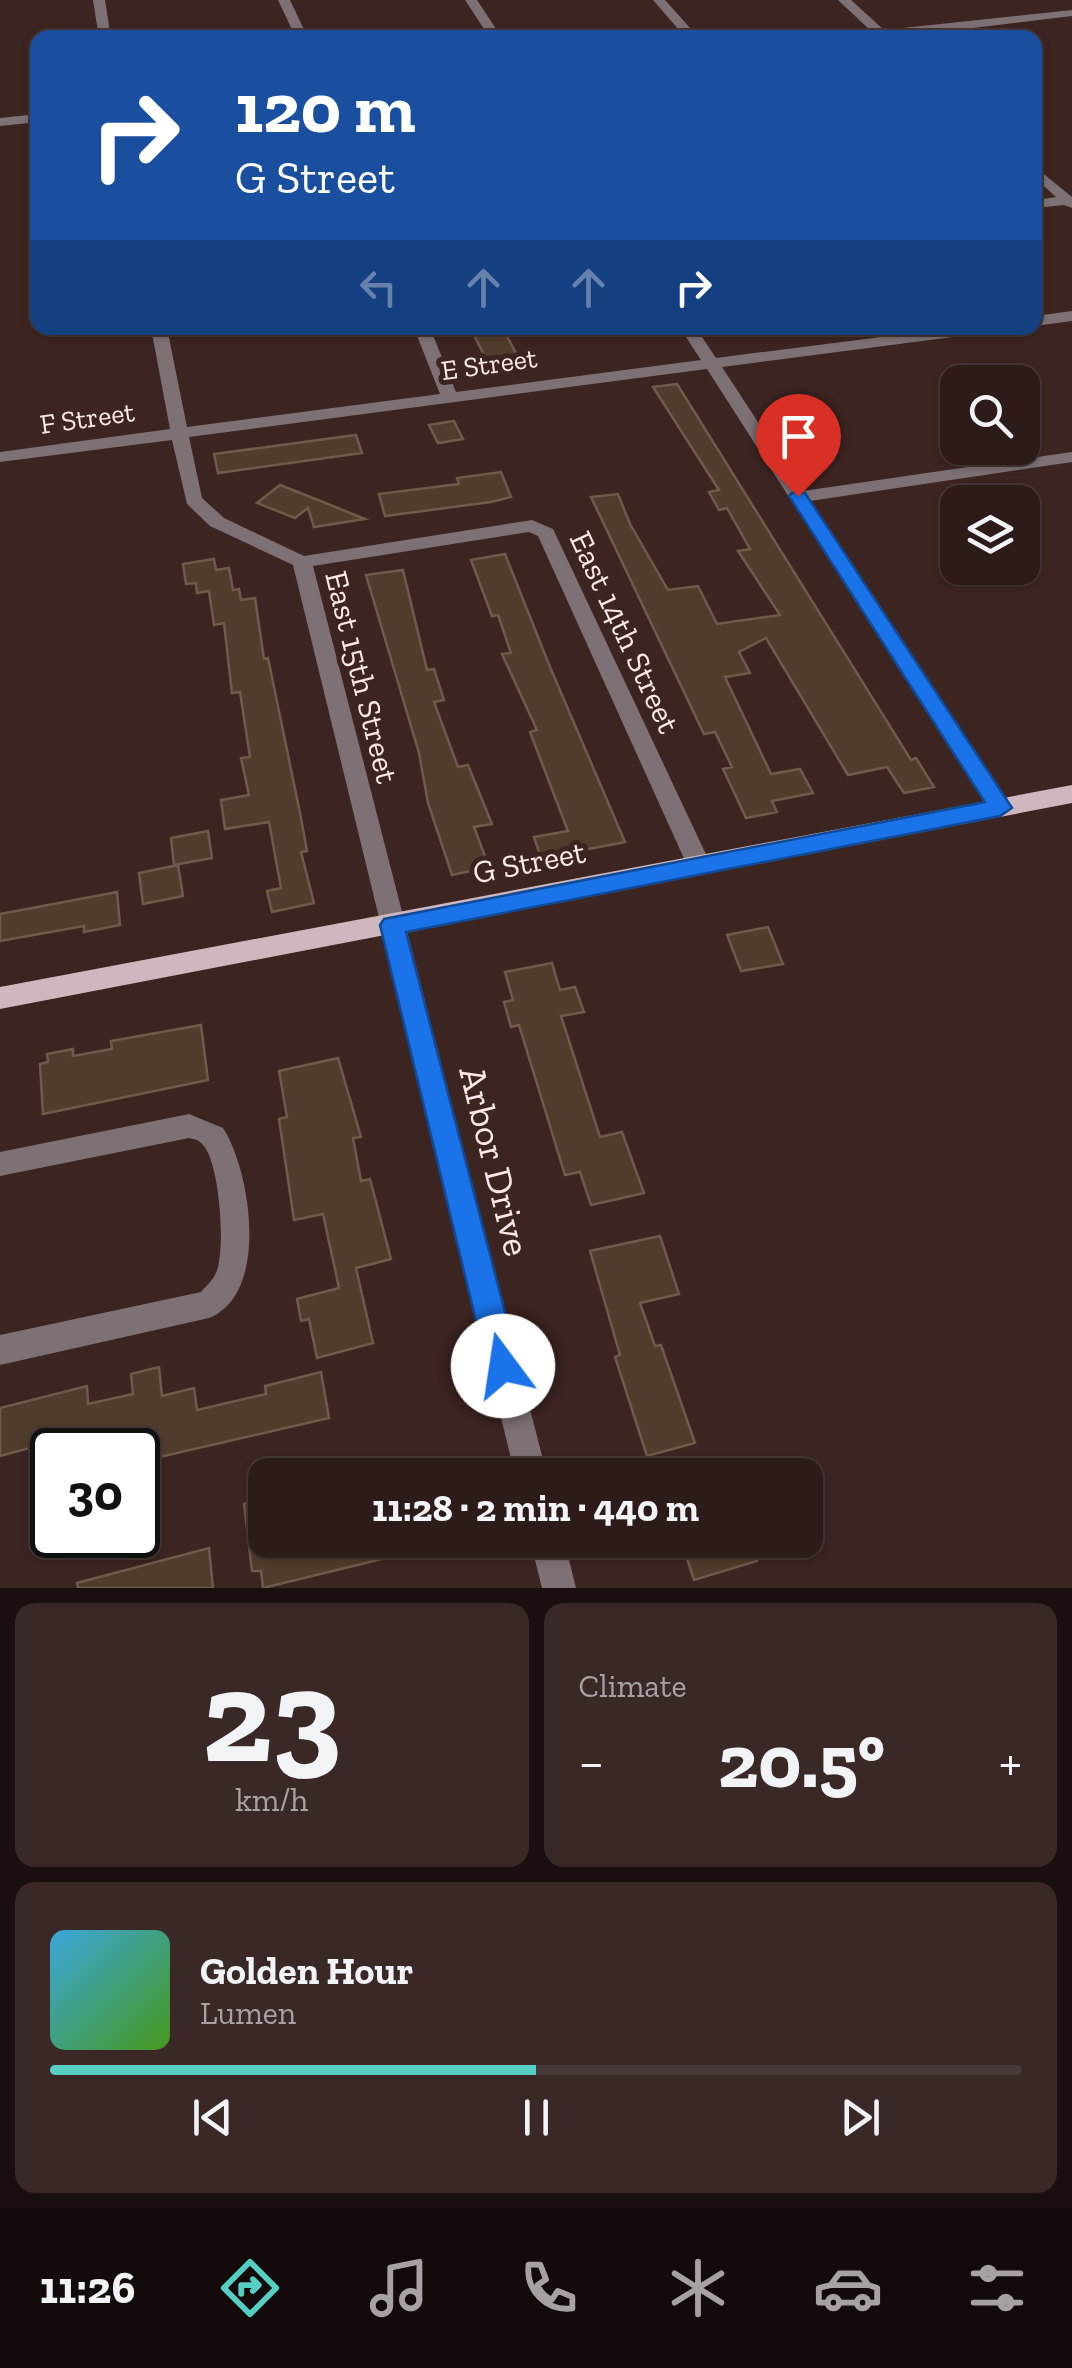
<!DOCTYPE html>
<meta charset="utf-8">
<style>
:root{--surface:#2d1b19;--page:#392826;--text:#f1f3f6;--muted:#a7a1a2;--line:#483938;--accent:#55cec4}
body{margin:0;font-family:"Zilla Slab",serif;background:var(--page);color:var(--text);height:100vh;display:flex;flex-direction:column;font-size:38px;white-space:nowrap}
*{box-sizing:border-box;margin:0}
p{font-size:32px;color:var(--muted)}
.icon{flex:none;width:55px;height:55px;fill:none;stroke:currentColor;stroke-width:2;stroke-linecap:round;stroke-linejoin:round}
.map{position:relative;height:1588px;overflow:hidden}
.sheet{display:flex;flex-direction:column;gap:15px;padding:15px;background:#190f0e;flex:1}
.sheet>*{flex:none}
.top-card{position:absolute;left:30px;top:30px;width:1012px;height:305px;border-radius:20px;box-shadow:0 2px 8px #0004,0 0 0 2px var(--line);background:#1a4fa0;color:#fff;overflow:hidden}
.buttons{position:absolute;left:940px;top:365px;display:grid;gap:20px}
.buttons a{display:grid;place-items:center;width:100px;height:100px;border-radius:20px;background:var(--surface);box-shadow:0 2px 8px #0004,0 0 0 2px var(--line);font-size:50px}
.speed{position:absolute;left:30px;top:1428px;display:flex;gap:20px;font-size:50px;font-weight:700;text-align:center}
.speed>*{display:grid;place-content:center;width:130px;height:130px;border-radius:50%;background:var(--surface);box-shadow:0 2px 8px #0004,0 0 0 2px var(--line);line-height:1}
.speed .limit{border:5px solid #111;border-radius:15px;background:#fff;color:#111}
.pin{position:absolute;display:grid;place-items:center;width:85px;height:85px;color:#fff;margin:-102px -42px;border-radius:50% 50% 50% 0;rotate:-45deg;box-shadow:0 0 10px #0007}
.pin .icon{rotate:45deg}
.me{position:absolute;width:110px;margin:-55px;rotate:346deg;stroke-linejoin:round;filter:drop-shadow(0 0 8px #0008)}
.turn{display:flex;align-items:center;gap:35px;height:210px;padding:0 40px;font-size:45px}
.turn .icon{width:130px;height:130px;stroke-width:2.5}
.turn b{display:block;font-size:70px;line-height:85px}
.lanes{display:flex;align-items:center;height:95px;padding:0 40px;background:#0003;justify-content:center;gap:50px;direction:ltr}
.lanes .off{opacity:.35}
.big{font-size:75px;font-weight:700;line-height:1.1}
.sheet .widget{flex:1;display:flex;flex-direction:column;justify-content:center;gap:15px;min-width:0;padding:0 35px;border-radius:20px;background:var(--page)}
.sheet .dial{align-items:center;gap:0}
.dial b{font-size:130px;line-height:1}
.song{display:flex;align-items:center;gap:30px}
.cover{width:120px;height:120px;border-radius:15px;background:linear-gradient(135deg,hsl(200 70% 55%),hsl(100 70% 35%))}
.played{height:10px;border-radius:5px;background:linear-gradient(90deg,var(--accent) 50%,var(--line) 50%)}
.keys{display:flex;justify-content:space-around;direction:ltr}
.heat{display:flex;justify-content:space-between;align-items:center;font-size:55px;direction:ltr}
.sheet .tiles{flex:1;display:grid;gap:15px;grid-template-columns:1fr 1fr}
.widget:last-child{grid-column:span 2}
.trip{position:absolute;left:248px;top:1458px;width:575px;height:100px;border-radius:20px;background:var(--surface);box-shadow:0 2px 8px #0004,0 0 0 2px var(--line);font-weight:700;line-height:100px;text-align:center}
.tab-bar{display:flex;height:160px;justify-content:space-around;align-items:center;background:#120b0a;color:var(--muted)}
.tab-bar .icon{width:70px;height:70px}
.tab-bar .on{color:var(--accent)}
.tab-bar b{font-size:45px;color:var(--text)}
.map>svg:first-child{display:block}
.building{fill:#503c2c;stroke:#705a4a;stroke-width:2.5}
.lines{fill:none;stroke-linecap:round;stroke-linejoin:round}
.minor{fill:#7d7175;fill-rule:evenodd}
.major{fill:#d0b6bf;fill-rule:evenodd}
.route{fill:#1a73e8;stroke:#114b97;stroke-width:2.5}
.labels{text-anchor:middle;dominant-baseline:central;stroke-width:10;stroke-linejoin:round;paint-order:stroke}
.far-street-label{font-size:28px;fill:#fae9e7;stroke:#3c2421}
.street-label{font-size:32px;fill:#fae9e7;stroke:#3c2421}
.near-street-label{font-size:38px;fill:#fae9e7;stroke:#3c2421}
</style>
<div class="map">
<svg width="1072" height="1588" viewBox="0 0 1072 1588">
<rect width="100%" height="100%" fill="#3c2421"/>
<g class="building">
<path d="M 503,329 L 525,370 L 494,375 L 473,333 Z"/>
<path d="M 677,384 L 911,760 L 916,758 L 934,787 L 904,793 L 887,767 L 848,775 L 766,638 L 739,652 L 750,673 L 725,677 L 771,774 L 800,769 L 813,793 L 772,801 L 777,812 L 746,818 L 723,769 L 732,767 L 715,732 L 704,734 L 591,497 L 618,494 L 630,524 L 668,590 L 698,586 L 717,624 L 780,615 L 738,551 L 750,549 L 727,508 L 719,510 L 709,492 L 719,490 L 653,387 Z"/>
<path d="M 454,421 L 463,439 L 438,443 L 429,425 Z"/>
<path d="M 356,435 L 362,453 L 218,473 L 214,454 Z"/>
<path d="M 501,472 L 511,497 L 491,502 L 385,516 L 379,494 L 459,484 L 457,478 Z"/>
<path d="M 280,485 L 318,500 L 365,519 L 314,527 L 308,508 L 295,518 L 257,503 Z"/>
<path d="M 505,554 L 550,667 L 625,842 L 541,858 L 534,837 L 568,831 L 530,732 L 537,730 L 502,654 L 511,653 L 498,615 L 492,616 L 471,560 Z"/>
<path d="M 214,559 L 216,570 L 229,568 L 233,590 L 239,589 L 241,600 L 255,598 L 264,659 L 268,658 L 300,813 L 307,851 L 301,852 L 314,903 L 272,912 L 267,891 L 281,888 L 269,822 L 225,829 L 221,800 L 249,795 L 241,758 L 250,757 L 240,692 L 232,693 L 224,623 L 214,625 L 209,591 L 197,593 L 196,583 L 186,584 L 183,564 Z"/>
<path d="M 403,570 L 427,670 L 434,669 L 444,700 L 434,702 L 458,767 L 468,765 L 492,824 L 474,827 L 489,867 L 452,875 L 428,803 L 419,753 L 366,575 Z"/>
<path d="M 208,831 L 212,858 L 174,865 L 171,838 Z"/>
<path d="M 178,865 L 183,896 L 143,904 L 139,873 Z"/>
<path d="M 117,892 L 120,925 L 84,932 L 84,926 L 0,941 L 0,914 Z"/>
<path d="M 768,927 L 783,964 L 741,971 L 727,935 Z"/>
<path d="M 552,963 L 560,990 L 575,987 L 584,1012 L 561,1016 L 600,1137 L 622,1132 L 644,1193 L 591,1205 L 580,1172 L 565,1175 L 519,1025 L 511,1027 L 504,1002 L 513,1000 L 505,972 Z"/>
<path d="M 201,1025 L 208,1080 L 43,1114 L 40,1064 L 48,1062 L 47,1054 L 73,1049 L 73,1056 L 112,1049 L 111,1041 Z"/>
<path d="M 338,1058 L 361,1137 L 353,1138 L 361,1181 L 370,1179 L 391,1259 L 356,1268 L 373,1343 L 317,1358 L 309,1319 L 301,1321 L 297,1299 L 339,1288 L 323,1214 L 294,1220 L 279,1119 L 287,1117 L 279,1071 Z"/>
<path d="M 660,1236 L 679,1294 L 640,1303 L 655,1346 L 661,1345 L 695,1443 L 647,1456 L 615,1357 L 620,1355 L 590,1251 Z"/>
<path d="M 159,1367 L 162,1396 L 194,1388 L 197,1410 L 266,1394 L 265,1386 L 321,1372 L 329,1418 L 151,1459 L 150,1450 L 60,1450 L 59,1440 L 0,1456 L 0,1408 L 87,1386 L 88,1404 L 133,1394 L 131,1374 Z"/>
<path d="M 265,1499 L 265,1540 L 379,1540 L 382,1559 L 263,1588 L 261,1571 L 252,1571 L 244,1504 Z"/>
<path d="M 681,1540 L 749,1540 L 757,1561 L 694,1580 Z"/>
<path d="M 209,1548 L 213,1588 L 78,1588 L 77,1583 Z"/>
</g>
<g class="lines">
<g class="minor">
<path d="M 93,0 L 105,0 L 111,38 L 99,38 Z"/>
<path d="M 278,0 L 290,0 L 308,38 L 296,38 Z"/>
<path d="M 465,0 L 477,0 L 502,38 L 490,38 Z"/>
<path d="M 653,0 L 665,0 L 699,38 L 686,38 Z"/>
<path d="M 838,0 L 851,0 L 884,30 L 1072,10 L 1072,16 L 892,38 L 831,38 L 871,31 Z"/>
<path d="M 38,114 L 38,122 L 0,126 L 0,118 Z"/>
<path d="M 1035,167 L 1072,197 L 1072,208 L 1064,205 L 1035,208 L 1035,200 L 1056,197 L 1035,178 Z"/>
<path d="M 1072,311 L 1072,321 L 1035,326 L 1035,316 Z"/>
<path d="M 151,328 L 167,328 L 187,427 L 440,394 L 414,328 L 430,328 L 456,392 L 701,360 L 680,328 L 696,328 L 716,358 L 951,328 L 992,328 L 984,333 L 722,367 L 803,491 L 1072,452 L 1072,462 L 810,501 L 1008,802 L 1011,808 L 1000,816 L 992,814 L 707,369 L 189,437 L 202,498 L 224,518 L 304,556 L 532,520 L 553,529 L 711,865 L 707,871 L 691,871 L 687,865 L 538,536 L 529,532 L 313,566 L 547,1475 L 515,1475 L 293,565 L 210,526 L 187,504 L 172,440 L 0,462 L 0,452 L 170,429 Z"/>
<path d="M 189,1114 L 223,1128 C 251,1171 270,1294 209,1318 L 0,1365 L 0,1335 L 201,1292 C 206,1286 213,1280 216,1273 C 226,1251 220,1163 203,1145 C 198,1139 196,1140 189,1138 L 0,1176 L 0,1152 Z"/>
<path d="M 530,1540 L 564,1540 L 576,1588 L 542,1588 Z"/>
</g>
<path class="major" d="M 1072,785 L 1072,803 L 0,1009 L 0,987 Z"/>
</g>
<path class="route" d="M 792,493 L 805,493 L 1012,808 L 1000,816 L 406,932 L 519,1366 L 514,1377 L 503,1381 L 492,1377 L 487,1366 L 380,925 L 384,919 L 985,802 L 789,496 Z"/>
<g class="labels">
<g class="far-street-label">
<text transform="translate(489 364) rotate(-8)">E Street</text>
<text transform="translate(87 418) rotate(-8)">F Street</text>
</g>
<g class="street-label">
<text transform="translate(625 632) rotate(65)">East 14th Street</text>
<text transform="translate(362 677) rotate(76)">East 15th Street</text>
<text transform="translate(529 862) rotate(-11)">G Street</text>
</g>
<g class="near-street-label">
<text transform="translate(495 1161) rotate(76)">Arbor Drive</text>
</g>
</g>
</svg>
<div class="buttons">
<a><svg class="icon" aria-label="search" viewBox="0 0 24 24"><circle cx="10" cy="10" r="6"/><path d="M15 15l6 6"/></svg></a>
<a><svg class="icon" aria-label="layers" viewBox="0 0 24 24"><path d="M12 4l9 5-9 5-9-5zM3 14l9 5 9-5"/></svg></a>
</div>
<div class="speed"><div class="limit">30</div></div>
<div class="pin" style="left:798px;top:496px;background:#d93025"><svg class="icon" aria-label="arrive" viewBox="0 0 24 24"><path d="M6 21V4h12l-3 4 3 4H6"/></svg></div>
<svg class="me" style="left:503px;top:1366px" viewBox="-20 -20 40 40"><circle r="19" fill="#fff"/><path d="M0-13L10 11 0 6-10 11z" fill="#1a73e8"/></svg>
<div class="trip">11:28 · 2 min · 440 m</div>
<div class="top-card">
<div class="turn"><svg class="icon" aria-label="right" viewBox="0 0 24 24"><path d="M7 20v-9h11M14 6l5 5-5 5"/></svg><div><b>120 m</b>G Street</div></div>
<div class="lanes"><svg class="icon off" aria-label="left" viewBox="0 0 24 24"><path d="M17 20v-9H6M10 6l-5 5 5 5"/></svg><svg class="icon off" aria-label="ahead" viewBox="0 0 24 24"><path d="M12 20V5M6 11l6-6 6 6"/></svg><svg class="icon off" aria-label="ahead" viewBox="0 0 24 24"><path d="M12 20V5M6 11l6-6 6 6"/></svg><svg class="icon" aria-label="right" viewBox="0 0 24 24"><path d="M7 20v-9h11M14 6l5 5-5 5"/></svg></div>
</div>
</div>
<section class="sheet">
<div class="tiles">
<div class="widget dial"><b>23</b><p>km/h</p></div>
<div class="widget"><p>Climate</p>
<div class="heat"><a>−</a><b class="big">20.5°</b><a>+</a></div>
</div>
<div class="widget">
<div class="song"><i class="cover"></i><div><b>Golden Hour</b><p>Lumen</p></div></div>
<div class="played"></div>
<div class="keys"><svg class="icon" aria-label="previous" viewBox="0 0 24 24"><path d="M18 5L8 12l10 7zM5 5v14"/></svg><svg class="icon" aria-label="pause" viewBox="0 0 24 24"><path d="M8 5v14M16 5v14"/></svg><svg class="icon" aria-label="next" viewBox="0 0 24 24"><path d="M6 5l10 7-10 7zM19 5v14"/></svg></div>
</div>
</div>
</section>
<nav class="tab-bar">
<b>11:26</b>
<svg class="icon on" aria-label="directions" viewBox="0 0 24 24"><path d="M12 3l9 9-9 9-9-9zM9 14v-3h6M13 9l2 2-2 2"/></svg>
<svg class="icon" aria-label="music" viewBox="0 0 24 24"><path d="M9 18V5l10-2v13"/><circle cx="6" cy="18" r="3"/><circle cx="16" cy="16" r="3"/></svg>
<svg class="icon" aria-label="phone" viewBox="0 0 24 24"><path d="M5 4h4l2 5-3 2q2 4 5 5l2-3 5 2v4C11 20 4 13 5 4z"/></svg>
<svg class="icon" aria-label="climate" viewBox="0 0 24 24"><path d="M12 3v18M4 7l16 10M4 17L20 7"/></svg>
<svg class="icon" aria-label="car" viewBox="0 0 24 24"><path d="M5 17H2v-5l4-1 3-4h7l3 4 3 1v5h-3M9 17h6M6 11h13"/><circle cx="7" cy="17" r="2"/><circle cx="17" cy="17" r="2"/></svg>
<svg class="icon" aria-label="filters" viewBox="0 0 24 24"><path d="M4 7h16M4 17h16"/><circle cx="9" cy="7" r="2"/><circle cx="15" cy="17" r="2"/></svg>
</nav>
